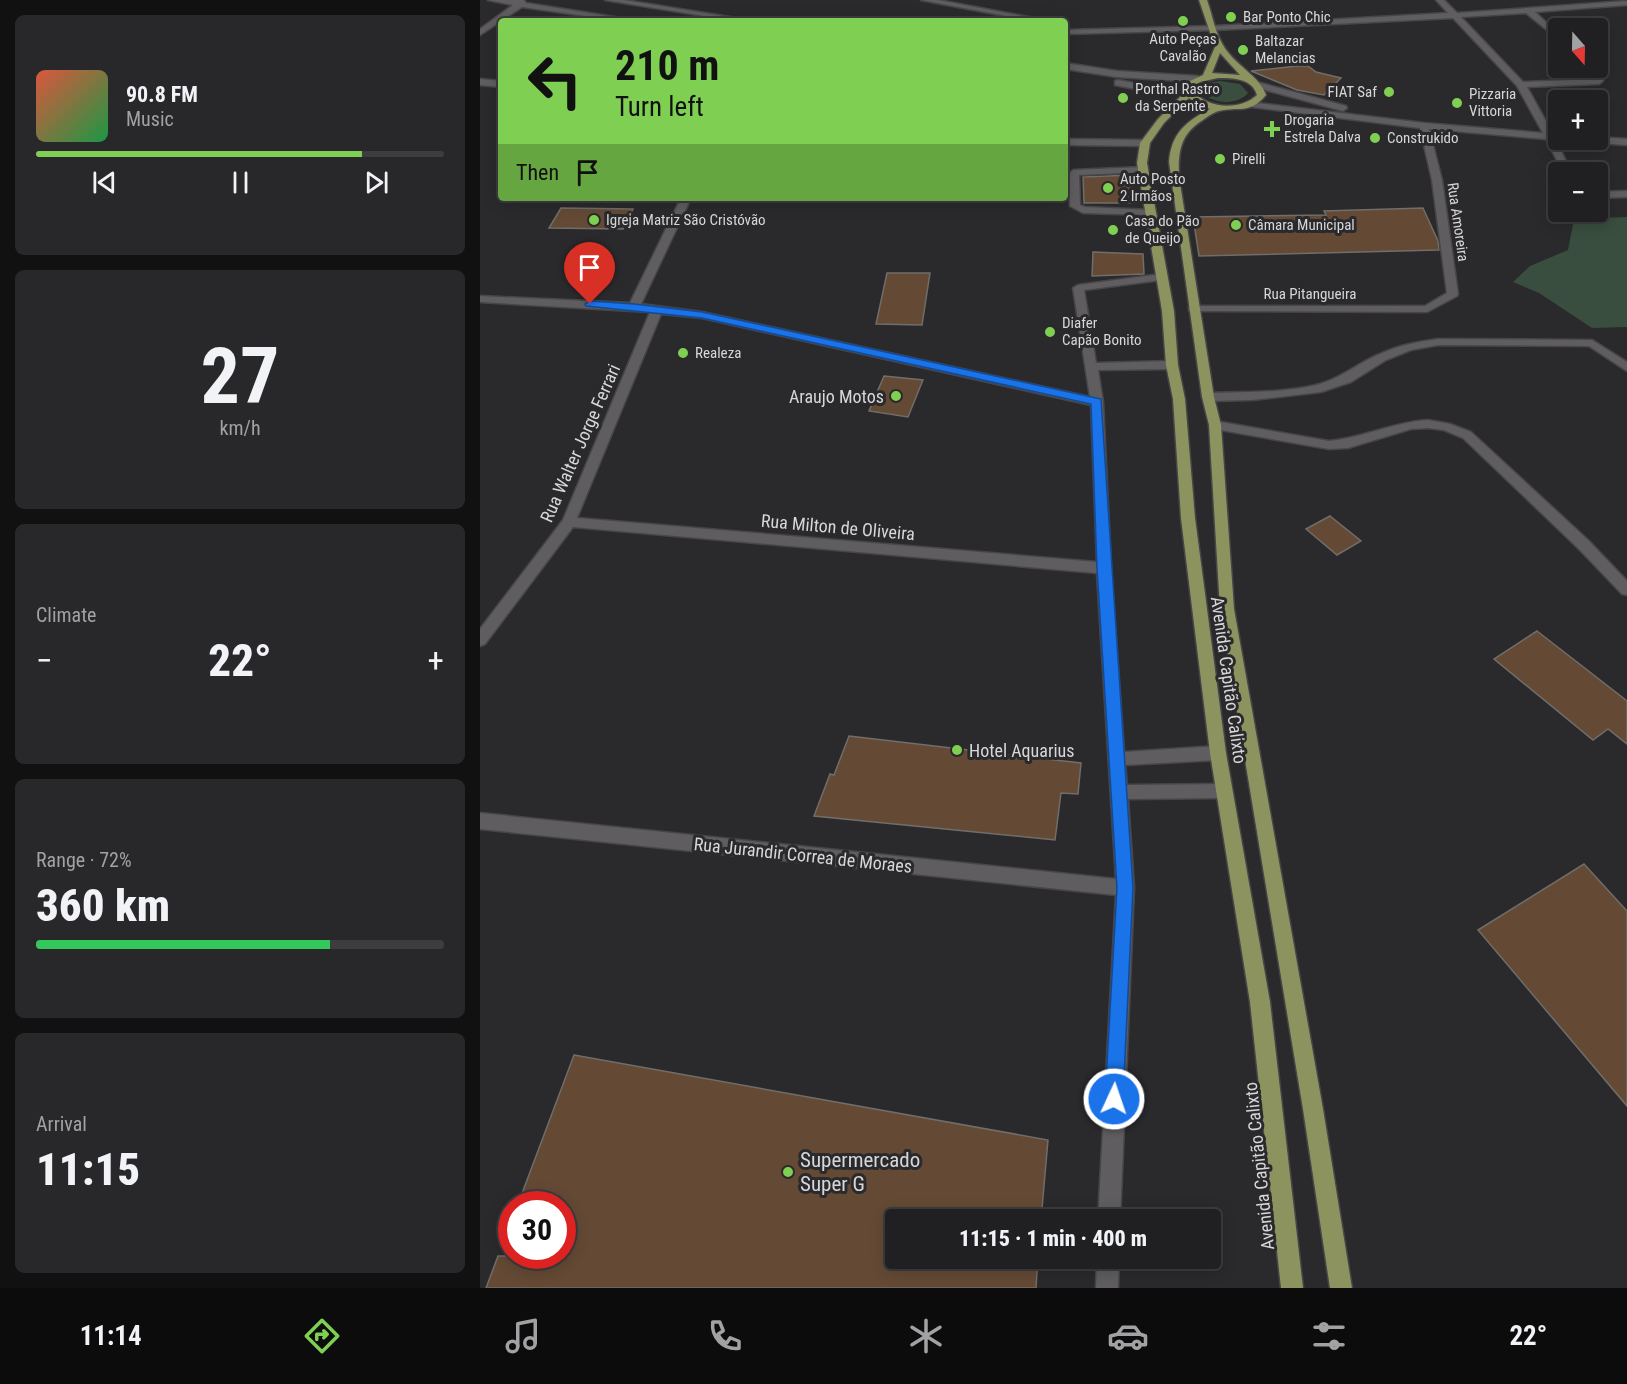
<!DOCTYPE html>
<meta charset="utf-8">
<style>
:root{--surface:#201f21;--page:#28272a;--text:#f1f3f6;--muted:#a2a2a5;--line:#3d3d3f;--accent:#7fd052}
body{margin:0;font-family:"Roboto Condensed",sans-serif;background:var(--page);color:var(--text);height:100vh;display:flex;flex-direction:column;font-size:22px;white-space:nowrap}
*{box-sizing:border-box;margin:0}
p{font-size:20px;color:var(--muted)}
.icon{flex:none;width:33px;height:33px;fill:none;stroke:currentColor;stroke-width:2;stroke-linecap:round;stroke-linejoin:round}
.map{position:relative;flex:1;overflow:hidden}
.sheet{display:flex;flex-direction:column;gap:15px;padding:15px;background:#121112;width:480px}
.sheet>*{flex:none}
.top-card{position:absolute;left:18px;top:18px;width:570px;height:183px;border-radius:6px;box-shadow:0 3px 15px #0003,0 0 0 2px var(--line);background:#7fd052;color:#111;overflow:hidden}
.needle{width:39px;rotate:160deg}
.controls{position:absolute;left:1068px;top:18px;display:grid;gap:12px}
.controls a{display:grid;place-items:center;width:60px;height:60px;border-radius:6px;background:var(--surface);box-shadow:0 3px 15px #0003,0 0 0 2px var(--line);font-size:30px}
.speed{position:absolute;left:18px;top:1191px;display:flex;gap:12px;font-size:30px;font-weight:700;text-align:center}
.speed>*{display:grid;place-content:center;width:78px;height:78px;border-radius:50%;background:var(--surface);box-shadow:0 3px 15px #0003,0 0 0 2px var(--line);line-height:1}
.speed .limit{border:9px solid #d22;background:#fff;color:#111}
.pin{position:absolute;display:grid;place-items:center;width:51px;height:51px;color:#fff;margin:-62px -26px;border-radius:50% 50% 50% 0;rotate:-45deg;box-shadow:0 0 6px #0007}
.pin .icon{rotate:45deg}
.me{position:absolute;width:66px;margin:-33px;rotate:3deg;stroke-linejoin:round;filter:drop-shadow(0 0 4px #0008)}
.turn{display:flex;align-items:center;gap:21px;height:126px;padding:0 18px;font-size:27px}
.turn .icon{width:78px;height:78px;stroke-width:2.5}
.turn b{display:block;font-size:42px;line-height:51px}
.then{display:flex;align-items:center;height:57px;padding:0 18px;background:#0003;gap:12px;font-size:22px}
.big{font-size:45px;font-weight:800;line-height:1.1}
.sheet .tile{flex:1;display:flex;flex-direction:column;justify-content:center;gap:9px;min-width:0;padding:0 21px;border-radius:9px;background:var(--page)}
.sheet .dial{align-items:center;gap:0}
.dial b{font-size:78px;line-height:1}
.song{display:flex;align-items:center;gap:18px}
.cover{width:72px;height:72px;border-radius:9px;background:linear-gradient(135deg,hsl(10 70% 55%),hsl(140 70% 35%))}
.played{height:6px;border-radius:3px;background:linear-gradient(90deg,var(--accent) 80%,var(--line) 80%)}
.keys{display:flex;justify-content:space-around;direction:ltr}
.heat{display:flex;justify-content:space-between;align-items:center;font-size:33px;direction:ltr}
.charge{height:9px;border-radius:4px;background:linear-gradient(90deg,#34c759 72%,var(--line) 0)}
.trip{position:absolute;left:405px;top:1209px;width:336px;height:60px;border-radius:6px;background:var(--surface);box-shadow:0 3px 15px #0003,0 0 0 2px var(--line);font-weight:800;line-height:60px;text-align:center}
.tabs{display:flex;height:96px;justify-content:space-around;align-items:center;background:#0d0c0d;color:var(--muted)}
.tabs .icon{width:42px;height:42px}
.tabs .on{color:var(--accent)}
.tabs b{font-size:27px;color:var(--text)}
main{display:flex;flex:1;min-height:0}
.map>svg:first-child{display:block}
.green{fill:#394e3f}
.building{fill:#644a35;stroke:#706d6a;stroke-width:1.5}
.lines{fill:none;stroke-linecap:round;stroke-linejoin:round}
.minor-casing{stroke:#464547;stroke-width:3}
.major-casing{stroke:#464547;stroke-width:3}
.minor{fill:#5f5d60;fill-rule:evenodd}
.major{fill:#8d935f;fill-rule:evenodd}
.route{fill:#1a73e8;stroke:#114b97;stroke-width:1.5}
.poi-dot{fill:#7fd052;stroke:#2a292c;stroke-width:2}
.labels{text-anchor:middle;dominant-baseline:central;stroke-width:6;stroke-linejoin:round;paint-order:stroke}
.far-poi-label{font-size:15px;fill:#d7d6d9;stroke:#2a292c;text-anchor:start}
.far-street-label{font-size:15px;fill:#d7d6d9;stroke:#2a292c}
.poi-label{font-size:18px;fill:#d7d6d9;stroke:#2a292c;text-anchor:end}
.street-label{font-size:18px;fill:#d7d6d9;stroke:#2a292c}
.near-poi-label{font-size:21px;fill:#d7d6d9;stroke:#2a292c;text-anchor:start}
</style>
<main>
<section class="sheet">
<div class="tile">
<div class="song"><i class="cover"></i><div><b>90.8 FM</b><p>Music</p></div></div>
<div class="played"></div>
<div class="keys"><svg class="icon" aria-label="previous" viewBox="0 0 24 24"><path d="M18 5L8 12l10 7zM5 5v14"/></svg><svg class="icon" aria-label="pause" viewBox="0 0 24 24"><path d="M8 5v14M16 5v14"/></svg><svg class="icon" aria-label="next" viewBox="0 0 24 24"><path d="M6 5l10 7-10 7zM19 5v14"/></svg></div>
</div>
<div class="tile dial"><b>27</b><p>km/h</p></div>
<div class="tile"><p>Climate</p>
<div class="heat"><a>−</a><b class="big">22°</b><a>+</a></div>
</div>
<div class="tile"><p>Range · 72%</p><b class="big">360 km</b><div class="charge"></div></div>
<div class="tile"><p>Arrival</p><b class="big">11:15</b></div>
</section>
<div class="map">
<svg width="1147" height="1288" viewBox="0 0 1147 1288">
<rect width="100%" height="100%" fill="#2a292c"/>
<g class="green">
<path d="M 740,81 L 760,84 L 768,93 C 757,106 732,104 722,92 L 721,89 L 728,83 Z"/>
<path d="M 1147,217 L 1147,327 L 1112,328 L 1059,293 L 1033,282 L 1050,266 L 1088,250 L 1094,219 Z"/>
</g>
<g class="building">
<path d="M 817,66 L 828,66 L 836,72 L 861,78 L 844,95 L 817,90 L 771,71 Z"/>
<path d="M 652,175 L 655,203 L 604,203 L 603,177 Z"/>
<path d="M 81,208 L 153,209 L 143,229 L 69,228 Z"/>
<path d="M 943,208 L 958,241 L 959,250 L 719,256 L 713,217 L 846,215 L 844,211 Z"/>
<path d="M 613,252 L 663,254 L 664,274 L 612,276 Z"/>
<path d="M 407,273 L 450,273 L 442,325 L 396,324 Z"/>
<path d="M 404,376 L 443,380 L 428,417 L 389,411 Z"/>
<path d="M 850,516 L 881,541 L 857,555 L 826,529 Z"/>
<path d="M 1057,631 L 1147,701 L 1147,744 L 1128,729 L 1113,740 L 1014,659 Z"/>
<path d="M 369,736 L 601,763 L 598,794 L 581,793 L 575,840 L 334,816 L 350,774 L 354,775 Z"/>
<path d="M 1104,864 L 1147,911 L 1147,1106 L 998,930 Z"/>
<path d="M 94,1055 L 568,1140 L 561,1220 L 416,1220 L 416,1258 L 558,1258 L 556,1288 L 6,1288 L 18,1256 L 82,1256 L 82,1204 L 38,1204 Z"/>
</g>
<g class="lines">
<defs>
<g id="minor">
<path d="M 8,0 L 44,0 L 46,3 L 160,21 L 140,21 L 42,7 L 0,35 L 0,29 L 33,5 Z"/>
<path d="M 125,0 L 144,0 L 275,21 L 255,21 Z"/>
<path d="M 441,0 L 458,0 L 570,21 L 552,21 Z"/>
<path d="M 956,0 L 964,0 L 977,13 L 1147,1 L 1147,5 L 1055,12 L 1078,33 L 1078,39 L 1046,13 L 981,17 L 1043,82 L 1116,79 L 1117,76 L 1109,68 L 1117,68 L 1124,73 L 1123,81 L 1119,84 L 1047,87 L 1073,134 L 1078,134 L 1079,140 L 1076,140 L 1091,172 L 1083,172 L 1066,139 L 949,129 L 962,180 L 978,294 L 977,296 L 947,312 L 709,311 L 709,307 L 713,306 L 945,306 L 967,293 L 952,180 L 940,128 L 772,107 L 768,104 L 769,102 L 944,123 L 1063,133 L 1037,86 L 973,18 L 735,30 L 585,34 L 585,30 L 735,26 L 968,13 Z"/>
<path d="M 585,63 L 637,71 L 718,76 L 722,79 L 718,82 L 637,77 L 585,69 Z"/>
<path d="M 0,79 L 21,81 L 21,87 L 0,85 Z"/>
<path d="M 638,80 L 671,86 L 708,87 L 712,90 L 708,93 L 671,92 L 635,85 L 635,81 Z"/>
<path d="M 777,82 L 866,106 L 867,108 L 863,111 L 774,87 L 774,83 Z"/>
<path d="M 1118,137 L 1147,139 L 1147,145 L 1115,143 L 1110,140 L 1118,140 Z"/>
<path d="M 585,139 L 665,140 L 670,143 L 665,146 L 585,145 Z"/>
<path d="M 663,167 L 666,168 L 666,172 L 599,175 L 600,205 L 605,207 L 670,210 L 674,211 L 674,215 L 603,213 L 590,206 L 589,174 L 593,170 Z"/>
<path d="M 1147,191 L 1147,197 L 1118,198 L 1118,192 Z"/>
<path d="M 201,198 L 211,198 L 161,304 L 222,312 L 610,397 L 593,288 L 598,285 L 681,274 L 686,277 L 681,280 L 604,290 L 616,363 L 692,361 L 698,365 L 692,369 L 618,370 L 623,402 L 631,568 L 644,752 L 738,746 L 744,748 L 746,753 L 744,758 L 738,760 L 645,765 L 647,785 L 744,784 L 750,786 L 752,791 L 750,796 L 744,798 L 648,799 L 654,888 L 640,1220 L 618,1220 L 636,895 L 0,829 L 0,813 L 636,879 L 617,573 L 93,527 L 5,644 L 0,646 L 0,629 L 83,520 L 170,312 L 0,302 L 0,296 L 150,303 ZM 181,314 L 222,318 L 611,405 L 617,562 L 97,518 Z"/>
<path d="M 958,339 L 1112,340 L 1147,362 L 1147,371 L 1109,346 L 958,345 L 931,350 L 906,360 L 871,382 L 841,392 L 772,400 L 728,401 L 722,397 L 728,393 C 760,392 813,393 843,383 C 864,376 880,362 900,354 C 919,345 938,342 958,339 Z"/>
<path d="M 948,420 L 970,424 L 991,432 L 1109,541 L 1147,581 L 1147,595 L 1142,594 L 1099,549 L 983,438 L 964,430 L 948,428 L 931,429 L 868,448 L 849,449 L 735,429 L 729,425 L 735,421 L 849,441 C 883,438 913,422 948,420 Z"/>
<path d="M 617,1258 L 639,1258 L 638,1288 L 616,1288 Z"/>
</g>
<path id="major" d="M 719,0 L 727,0 C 732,14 735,32 743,45 C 753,64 780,76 786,95 C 769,115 759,106 739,111 C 734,112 727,117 723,120 C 700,134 698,152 699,177 L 734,397 L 741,425 L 754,609 L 843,1109 L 872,1288 L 850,1288 L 823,1109 L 740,609 L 729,425 L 722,397 L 689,162 C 691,134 706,121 730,109 L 719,105 L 709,98 L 684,123 L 670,143 L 667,163 L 694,311 L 698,365 L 705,399 L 715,518 L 746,753 L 790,1002 L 823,1288 L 801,1288 L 770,1002 L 730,753 L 701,518 L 693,399 L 686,365 L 682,311 L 657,163 L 660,143 L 678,119 L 705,92 L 704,90 L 710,81 L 723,75 L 735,47 ZM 740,53 L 760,75 L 732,73 ZM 738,78 C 753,78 772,78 777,95 C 760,111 727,109 712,90 L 720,82 Z"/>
</defs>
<use href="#minor" class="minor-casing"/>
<use href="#major" class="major-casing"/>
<use href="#minor" class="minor"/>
<use href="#major" class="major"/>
</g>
<path class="route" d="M 110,301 L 154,304 L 222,312 L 621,399 L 653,888 L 643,1099 L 640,1106 L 634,1109 L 627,1106 L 625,1099 L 637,888 L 617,568 L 611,404 L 222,318 L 106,306 L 105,304 Z"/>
<g class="poi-dot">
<circle cx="751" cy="17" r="6"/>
<circle cx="703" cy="21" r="6"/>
<circle cx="763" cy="50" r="6"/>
<circle cx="909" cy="92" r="6"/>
<circle cx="643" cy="98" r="6"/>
<circle cx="977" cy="103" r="6"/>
<path d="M789 120h6v6h6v6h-6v6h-6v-6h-6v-6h6z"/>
<circle cx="895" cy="138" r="6"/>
<circle cx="740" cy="159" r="6"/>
<circle cx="628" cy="188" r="6"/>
<circle cx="114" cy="220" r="6"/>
<circle cx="756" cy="225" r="6"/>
<circle cx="633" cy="230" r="6"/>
<circle cx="570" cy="332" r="6"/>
<circle cx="203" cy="353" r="6"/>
<circle cx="416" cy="396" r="6"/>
<circle cx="477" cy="750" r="6"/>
<circle cx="308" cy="1172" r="6"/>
</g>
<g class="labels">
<g class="far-poi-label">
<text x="763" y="17">Bar Ponto Chic</text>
<text x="703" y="39" text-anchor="middle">Auto Peças<tspan x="703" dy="17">Cavalão</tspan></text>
<text x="775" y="41">Baltazar<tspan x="775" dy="17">Melancias</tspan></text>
<text x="655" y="89">Porthal Rastro<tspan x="655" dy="17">da Serpente</tspan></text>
<text x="897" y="92" text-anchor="end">FIAT Saf</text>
<text x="989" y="94">Pizzaria<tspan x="989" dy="17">Vittoria</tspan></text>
<text x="804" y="120">Drogaria<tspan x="804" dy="17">Estrela Dalva</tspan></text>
<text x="907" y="138">Construkido</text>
<text x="752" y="159">Pirelli</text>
<text x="640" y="179">Auto Posto<tspan x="640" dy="17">2 Irmãos</tspan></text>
<text x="126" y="220">Igreja Matriz São Cristóvão</text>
<text x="645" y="221">Casa do Pão<tspan x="645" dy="17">de Queijo</tspan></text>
<text x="768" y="225">Câmara Municipal</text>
<text x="582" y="323">Diafer<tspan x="582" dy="17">Capão Bonito</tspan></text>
<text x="215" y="353">Realeza</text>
</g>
<g class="far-street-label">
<text transform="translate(978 222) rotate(82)">Rua Amoreira</text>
<text x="830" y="294">Rua Pitangueira</text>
</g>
<g class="poi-label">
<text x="404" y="396">Araujo Motos</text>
<text x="489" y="750" text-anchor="start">Hotel Aquarius</text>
</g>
<g class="street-label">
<text transform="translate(100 443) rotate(-66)">Rua Walter Jorge Ferrari</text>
<text transform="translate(358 527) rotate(5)">Rua Milton de Oliveira</text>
<text transform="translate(749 680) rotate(82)">Avenida Capitão Calixto</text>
<text transform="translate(323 855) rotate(6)">Rua Jurandir Correa de Moraes</text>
<text transform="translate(779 1166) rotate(-96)">Avenida Capitão Calixto</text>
</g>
<g class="near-poi-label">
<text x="320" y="1160">Supermercado<tspan x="320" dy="24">Super G</tspan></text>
</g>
</g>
</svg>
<div class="controls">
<a><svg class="needle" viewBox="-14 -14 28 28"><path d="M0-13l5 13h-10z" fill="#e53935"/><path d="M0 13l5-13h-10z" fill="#a2a2a5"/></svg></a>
<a>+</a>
<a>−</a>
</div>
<div class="speed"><div class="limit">30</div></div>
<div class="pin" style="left:110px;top:304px;background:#d93025"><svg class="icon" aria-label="arrive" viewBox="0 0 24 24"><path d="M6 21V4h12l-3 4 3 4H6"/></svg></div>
<svg class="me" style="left:634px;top:1099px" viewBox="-20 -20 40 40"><circle r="17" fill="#1a73e8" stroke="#fff" stroke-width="3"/><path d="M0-11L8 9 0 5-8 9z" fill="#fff"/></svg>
<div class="trip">11:15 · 1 min · 400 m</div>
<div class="top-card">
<div class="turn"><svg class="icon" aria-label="left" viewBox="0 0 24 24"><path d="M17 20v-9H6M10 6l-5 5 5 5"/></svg><div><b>210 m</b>Turn left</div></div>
<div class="then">Then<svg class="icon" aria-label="arrive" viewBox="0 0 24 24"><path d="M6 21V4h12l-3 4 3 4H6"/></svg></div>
</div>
</div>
</main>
<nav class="tabs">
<b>11:14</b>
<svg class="icon on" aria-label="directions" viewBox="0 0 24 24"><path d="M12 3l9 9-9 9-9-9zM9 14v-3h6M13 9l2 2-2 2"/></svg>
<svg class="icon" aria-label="music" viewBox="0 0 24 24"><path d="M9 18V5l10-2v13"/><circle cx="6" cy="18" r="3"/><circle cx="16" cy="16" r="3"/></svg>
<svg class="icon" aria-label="phone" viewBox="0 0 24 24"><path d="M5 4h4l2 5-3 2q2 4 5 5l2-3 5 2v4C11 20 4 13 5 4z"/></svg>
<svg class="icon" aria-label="climate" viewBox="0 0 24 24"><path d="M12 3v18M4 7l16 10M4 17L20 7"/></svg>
<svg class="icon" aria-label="car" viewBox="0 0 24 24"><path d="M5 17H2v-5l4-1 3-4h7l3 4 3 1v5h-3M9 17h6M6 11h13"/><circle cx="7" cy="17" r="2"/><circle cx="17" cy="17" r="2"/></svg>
<svg class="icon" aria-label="filters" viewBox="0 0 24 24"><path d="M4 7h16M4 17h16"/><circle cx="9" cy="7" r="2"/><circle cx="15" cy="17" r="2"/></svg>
<b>22°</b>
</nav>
